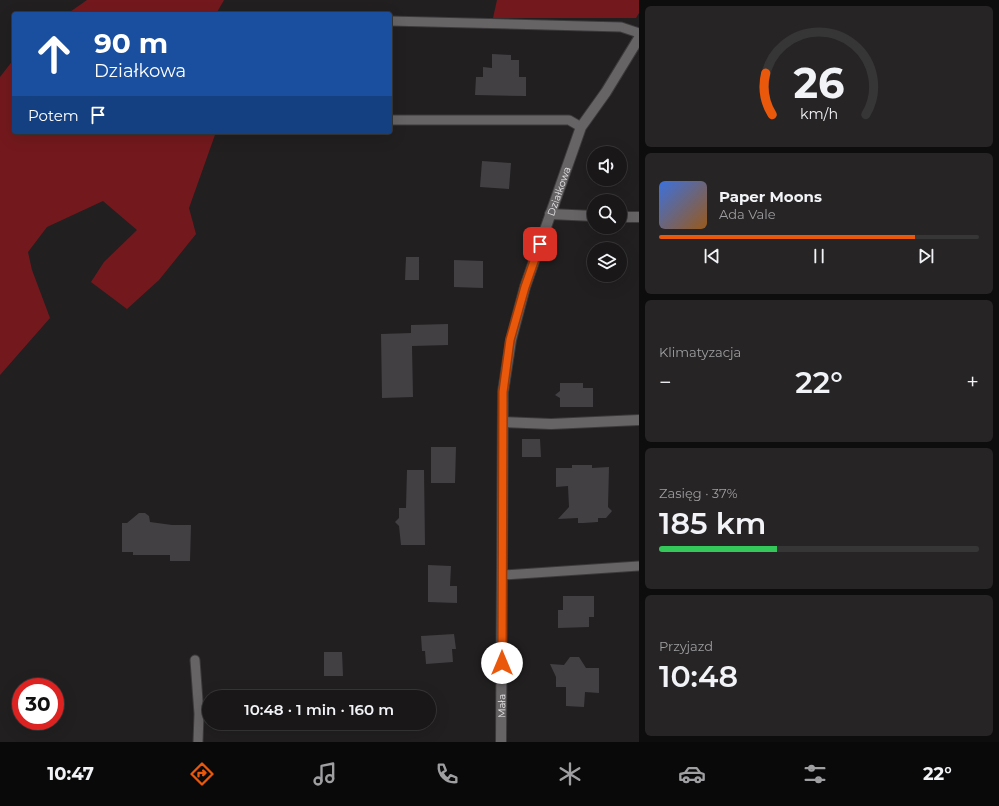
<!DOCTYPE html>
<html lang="pl">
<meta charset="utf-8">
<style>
:root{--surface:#191718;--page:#262425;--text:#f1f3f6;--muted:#9f9fa2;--line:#373637;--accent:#ea580c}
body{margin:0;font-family:Montserrat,sans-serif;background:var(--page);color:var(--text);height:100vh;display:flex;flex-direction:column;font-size:15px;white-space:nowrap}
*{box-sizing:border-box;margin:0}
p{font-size:13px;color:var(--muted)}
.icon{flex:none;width:22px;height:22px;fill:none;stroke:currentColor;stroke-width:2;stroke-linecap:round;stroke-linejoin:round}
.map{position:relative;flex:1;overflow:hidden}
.side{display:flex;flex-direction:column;gap:6px;padding:6px;background:#0e0d0d;width:360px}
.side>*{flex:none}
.guide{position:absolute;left:12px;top:12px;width:380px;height:122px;border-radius:4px;box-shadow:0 4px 16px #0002,0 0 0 1px var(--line);background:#1a4fa0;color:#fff;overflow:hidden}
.buttons{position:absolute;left:587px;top:146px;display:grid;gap:8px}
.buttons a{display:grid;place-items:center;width:40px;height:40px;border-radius:50%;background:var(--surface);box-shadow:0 4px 16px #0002,0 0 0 1px var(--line);font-size:20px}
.speed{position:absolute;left:12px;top:678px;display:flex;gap:8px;font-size:20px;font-weight:700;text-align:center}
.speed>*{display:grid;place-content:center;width:52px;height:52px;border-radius:50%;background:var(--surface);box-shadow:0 4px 16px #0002,0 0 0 1px var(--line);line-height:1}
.speed .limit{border:6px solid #d22;background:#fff;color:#111}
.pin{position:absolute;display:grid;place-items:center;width:34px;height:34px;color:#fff;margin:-17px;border-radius:8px;box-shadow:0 2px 6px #0006}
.me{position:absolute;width:44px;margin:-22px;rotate:0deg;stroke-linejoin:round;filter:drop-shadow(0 0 3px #0008)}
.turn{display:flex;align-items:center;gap:14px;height:84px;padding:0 16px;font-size:18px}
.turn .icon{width:52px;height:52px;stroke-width:2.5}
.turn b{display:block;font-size:28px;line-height:34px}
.then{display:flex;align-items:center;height:38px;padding:0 16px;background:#0003;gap:8px;font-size:15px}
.big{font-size:30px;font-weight:600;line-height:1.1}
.side .tile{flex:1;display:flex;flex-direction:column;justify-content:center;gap:6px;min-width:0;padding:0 14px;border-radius:6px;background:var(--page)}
.side .dial{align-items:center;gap:0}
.dial svg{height:104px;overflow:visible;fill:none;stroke:var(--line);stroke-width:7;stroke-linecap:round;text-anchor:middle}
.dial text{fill:var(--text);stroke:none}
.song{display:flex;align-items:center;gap:12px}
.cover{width:48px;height:48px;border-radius:6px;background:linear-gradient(135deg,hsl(220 70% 55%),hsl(30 70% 35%))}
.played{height:4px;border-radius:2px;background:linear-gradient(90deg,var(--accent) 80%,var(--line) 80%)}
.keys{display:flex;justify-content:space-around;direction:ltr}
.heat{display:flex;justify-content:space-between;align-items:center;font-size:22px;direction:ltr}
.charge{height:6px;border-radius:3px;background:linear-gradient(90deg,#34c759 37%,var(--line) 0)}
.trip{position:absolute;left:202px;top:690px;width:234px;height:40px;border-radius:20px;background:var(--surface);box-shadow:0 4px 16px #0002,0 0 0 1px var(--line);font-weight:600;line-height:40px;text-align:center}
.dock{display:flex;height:64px;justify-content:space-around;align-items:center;background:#0a090a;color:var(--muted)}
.dock .icon{width:28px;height:28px}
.dock .active{color:var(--accent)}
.dock b{font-size:18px;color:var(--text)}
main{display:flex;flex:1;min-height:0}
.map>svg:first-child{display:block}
.green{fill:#73191d}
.building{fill:#424043}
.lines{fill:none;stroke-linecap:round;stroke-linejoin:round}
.service-casing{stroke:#3c3a3b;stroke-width:11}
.minor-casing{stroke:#3c3a3b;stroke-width:12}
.service{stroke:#676466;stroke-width:9}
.minor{stroke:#676466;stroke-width:10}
.route-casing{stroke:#983908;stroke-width:10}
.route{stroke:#ea580c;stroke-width:7}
.labels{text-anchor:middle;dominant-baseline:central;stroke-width:4;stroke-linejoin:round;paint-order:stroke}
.street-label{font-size:10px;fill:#e9e7e9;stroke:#181617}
</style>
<main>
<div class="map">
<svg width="639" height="742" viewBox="0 0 639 742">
<rect width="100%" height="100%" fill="#211f20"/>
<g class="green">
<path d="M 87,0 L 224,0 L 216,14 L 67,14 Z"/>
<path d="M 497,0 L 639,0 L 639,13 L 636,18 L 493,18 Z"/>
<path d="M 14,59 L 14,132 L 216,132 L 189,208 L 196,234 L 159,280 L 127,309 L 91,282 L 104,262 L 137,230 L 103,201 L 47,227 L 28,252 L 32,270 L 50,318 L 0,375 L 0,77 Z"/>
</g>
<g class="building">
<path d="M 492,54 L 511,55 L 511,60 L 519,60 L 519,77 L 526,77 L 526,96 L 475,95 L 476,77 L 483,77 L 483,67 L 492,68 Z"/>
<path d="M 482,161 L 511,163 L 509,189 L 480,187 Z"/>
<path d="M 406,257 L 419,257 L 419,280 L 405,280 Z"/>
<path d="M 454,260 L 483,261 L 483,288 L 454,287 Z"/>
<path d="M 448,324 L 448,345 L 412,346 L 413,397 L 382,398 L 381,334 L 411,333 L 411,325 Z"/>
<path d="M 560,383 L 583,383 L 583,388 L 593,388 L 593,407 L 560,407 L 560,398 L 555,395 L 560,391 Z"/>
<path d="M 522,439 L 540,439 L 541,457 L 522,457 Z"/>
<path d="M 431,447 L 456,447 L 455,483 L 431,483 Z"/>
<path d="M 572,465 L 592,465 L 592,468 L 609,467 L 608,507 L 612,511 L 606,518 L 598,518 L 598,522 L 583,523 L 578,523 L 578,518 L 558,519 L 569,507 L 568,486 L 556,487 L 556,468 L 572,468 Z"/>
<path d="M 407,470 L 424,470 L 425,545 L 401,545 L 399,526 L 395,522 L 399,518 L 399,508 L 406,508 Z"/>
<path d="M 139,513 L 145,513 L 149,516 L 150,522 L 172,525 L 191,525 L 190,561 L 170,561 L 170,555 L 133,555 L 133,552 L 122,552 L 122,523 L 127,523 Z"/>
<path d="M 428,565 L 451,566 L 450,586 L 457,586 L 457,603 L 428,602 Z"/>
<path d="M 563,596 L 594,596 L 594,617 L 589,617 L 589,627 L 558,628 L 558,610 L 563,610 Z"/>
<path d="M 454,634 L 456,649 L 452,649 L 453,662 L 426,664 L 425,651 L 422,651 L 421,636 Z"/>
<path d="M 324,652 L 342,652 L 343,676 L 324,676 Z"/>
<path d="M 570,657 L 579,657 L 586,668 L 599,668 L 599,693 L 585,692 L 584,707 L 566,706 L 566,687 L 556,687 L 556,677 L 550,664 L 564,665 Z"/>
</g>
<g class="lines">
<defs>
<g id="service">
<path d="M 390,21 L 621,27 L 639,33"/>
<path d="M 390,120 L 569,120 L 581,127"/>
<path d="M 503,575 L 639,566"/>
<path d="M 195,660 L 199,714 L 198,742"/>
</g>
<g id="minor">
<path d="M 550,214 L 594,216"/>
<path d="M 620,217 L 639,217"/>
<path d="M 503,422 L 551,424 L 639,420"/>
<path id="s1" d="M 501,742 L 503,392 L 511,340 L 525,287 L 581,127 L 606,92 L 639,38"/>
</g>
</defs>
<use href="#service" class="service-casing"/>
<use href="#minor" class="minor-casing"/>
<use href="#service" class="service"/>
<use href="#minor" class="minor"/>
</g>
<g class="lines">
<defs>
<path id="route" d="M 502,663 L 503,392 L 510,340 L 525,287 L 540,244"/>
</defs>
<use href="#route" class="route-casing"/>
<use href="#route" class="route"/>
</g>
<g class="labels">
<g class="street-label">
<text stroke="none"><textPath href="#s1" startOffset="559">Działkowa</textPath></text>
<text stroke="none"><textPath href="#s1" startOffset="36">Mała</textPath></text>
</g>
</g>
</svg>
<div class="buttons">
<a><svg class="icon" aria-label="sound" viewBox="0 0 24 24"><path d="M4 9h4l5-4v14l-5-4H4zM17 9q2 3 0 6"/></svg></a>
<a><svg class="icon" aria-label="search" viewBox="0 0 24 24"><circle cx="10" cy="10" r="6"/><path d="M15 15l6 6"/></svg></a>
<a><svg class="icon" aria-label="layers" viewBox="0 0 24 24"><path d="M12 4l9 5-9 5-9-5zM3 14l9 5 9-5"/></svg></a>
</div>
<div class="speed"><div class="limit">30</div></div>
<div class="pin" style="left:540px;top:244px;background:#d93025"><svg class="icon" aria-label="arrive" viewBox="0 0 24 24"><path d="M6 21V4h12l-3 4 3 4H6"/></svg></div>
<svg class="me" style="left:502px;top:663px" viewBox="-20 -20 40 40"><circle r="19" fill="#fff"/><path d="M0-13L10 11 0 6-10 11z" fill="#ea580c"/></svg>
<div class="trip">10:48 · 1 min · 160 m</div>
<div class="guide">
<div class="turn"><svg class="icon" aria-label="ahead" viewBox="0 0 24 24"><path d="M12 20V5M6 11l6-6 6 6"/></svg><div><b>90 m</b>Działkowa</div></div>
<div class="then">Potem<svg class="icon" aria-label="arrive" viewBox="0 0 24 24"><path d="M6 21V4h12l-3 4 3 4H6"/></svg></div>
</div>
</div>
<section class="side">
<div class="tile dial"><svg viewBox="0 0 100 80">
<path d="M14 69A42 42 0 1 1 86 69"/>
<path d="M14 69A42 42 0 0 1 9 37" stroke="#ea580c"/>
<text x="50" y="56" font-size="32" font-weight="700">26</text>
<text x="50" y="72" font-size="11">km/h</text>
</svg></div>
<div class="tile">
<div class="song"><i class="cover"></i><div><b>Paper Moons</b><p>Ada Vale</p></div></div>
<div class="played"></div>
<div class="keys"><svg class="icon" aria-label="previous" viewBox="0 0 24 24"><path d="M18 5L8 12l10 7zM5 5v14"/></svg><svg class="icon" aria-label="pause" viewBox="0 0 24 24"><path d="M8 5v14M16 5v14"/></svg><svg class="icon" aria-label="next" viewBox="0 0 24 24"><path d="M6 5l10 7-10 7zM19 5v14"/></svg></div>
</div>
<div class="tile"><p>Klimatyzacja</p>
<div class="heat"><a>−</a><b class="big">22°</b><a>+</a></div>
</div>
<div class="tile"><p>Zasięg · 37%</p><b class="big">185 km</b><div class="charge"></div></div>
<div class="tile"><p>Przyjazd</p><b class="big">10:48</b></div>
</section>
</main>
<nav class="dock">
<b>10:47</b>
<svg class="icon active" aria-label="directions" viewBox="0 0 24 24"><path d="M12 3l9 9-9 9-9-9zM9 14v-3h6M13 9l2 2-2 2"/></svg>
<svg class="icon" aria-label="music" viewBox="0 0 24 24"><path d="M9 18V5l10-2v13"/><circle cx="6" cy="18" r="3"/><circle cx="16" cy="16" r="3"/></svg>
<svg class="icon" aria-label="phone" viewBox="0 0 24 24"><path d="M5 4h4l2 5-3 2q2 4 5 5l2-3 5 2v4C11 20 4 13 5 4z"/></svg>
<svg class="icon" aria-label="climate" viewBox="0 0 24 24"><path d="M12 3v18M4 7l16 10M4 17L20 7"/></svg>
<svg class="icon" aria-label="car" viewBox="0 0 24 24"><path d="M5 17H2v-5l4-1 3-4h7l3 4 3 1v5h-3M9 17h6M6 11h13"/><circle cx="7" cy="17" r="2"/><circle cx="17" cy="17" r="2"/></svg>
<svg class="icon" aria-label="filters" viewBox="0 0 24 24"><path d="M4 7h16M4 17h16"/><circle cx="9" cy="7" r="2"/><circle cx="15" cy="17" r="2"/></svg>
<b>22°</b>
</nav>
